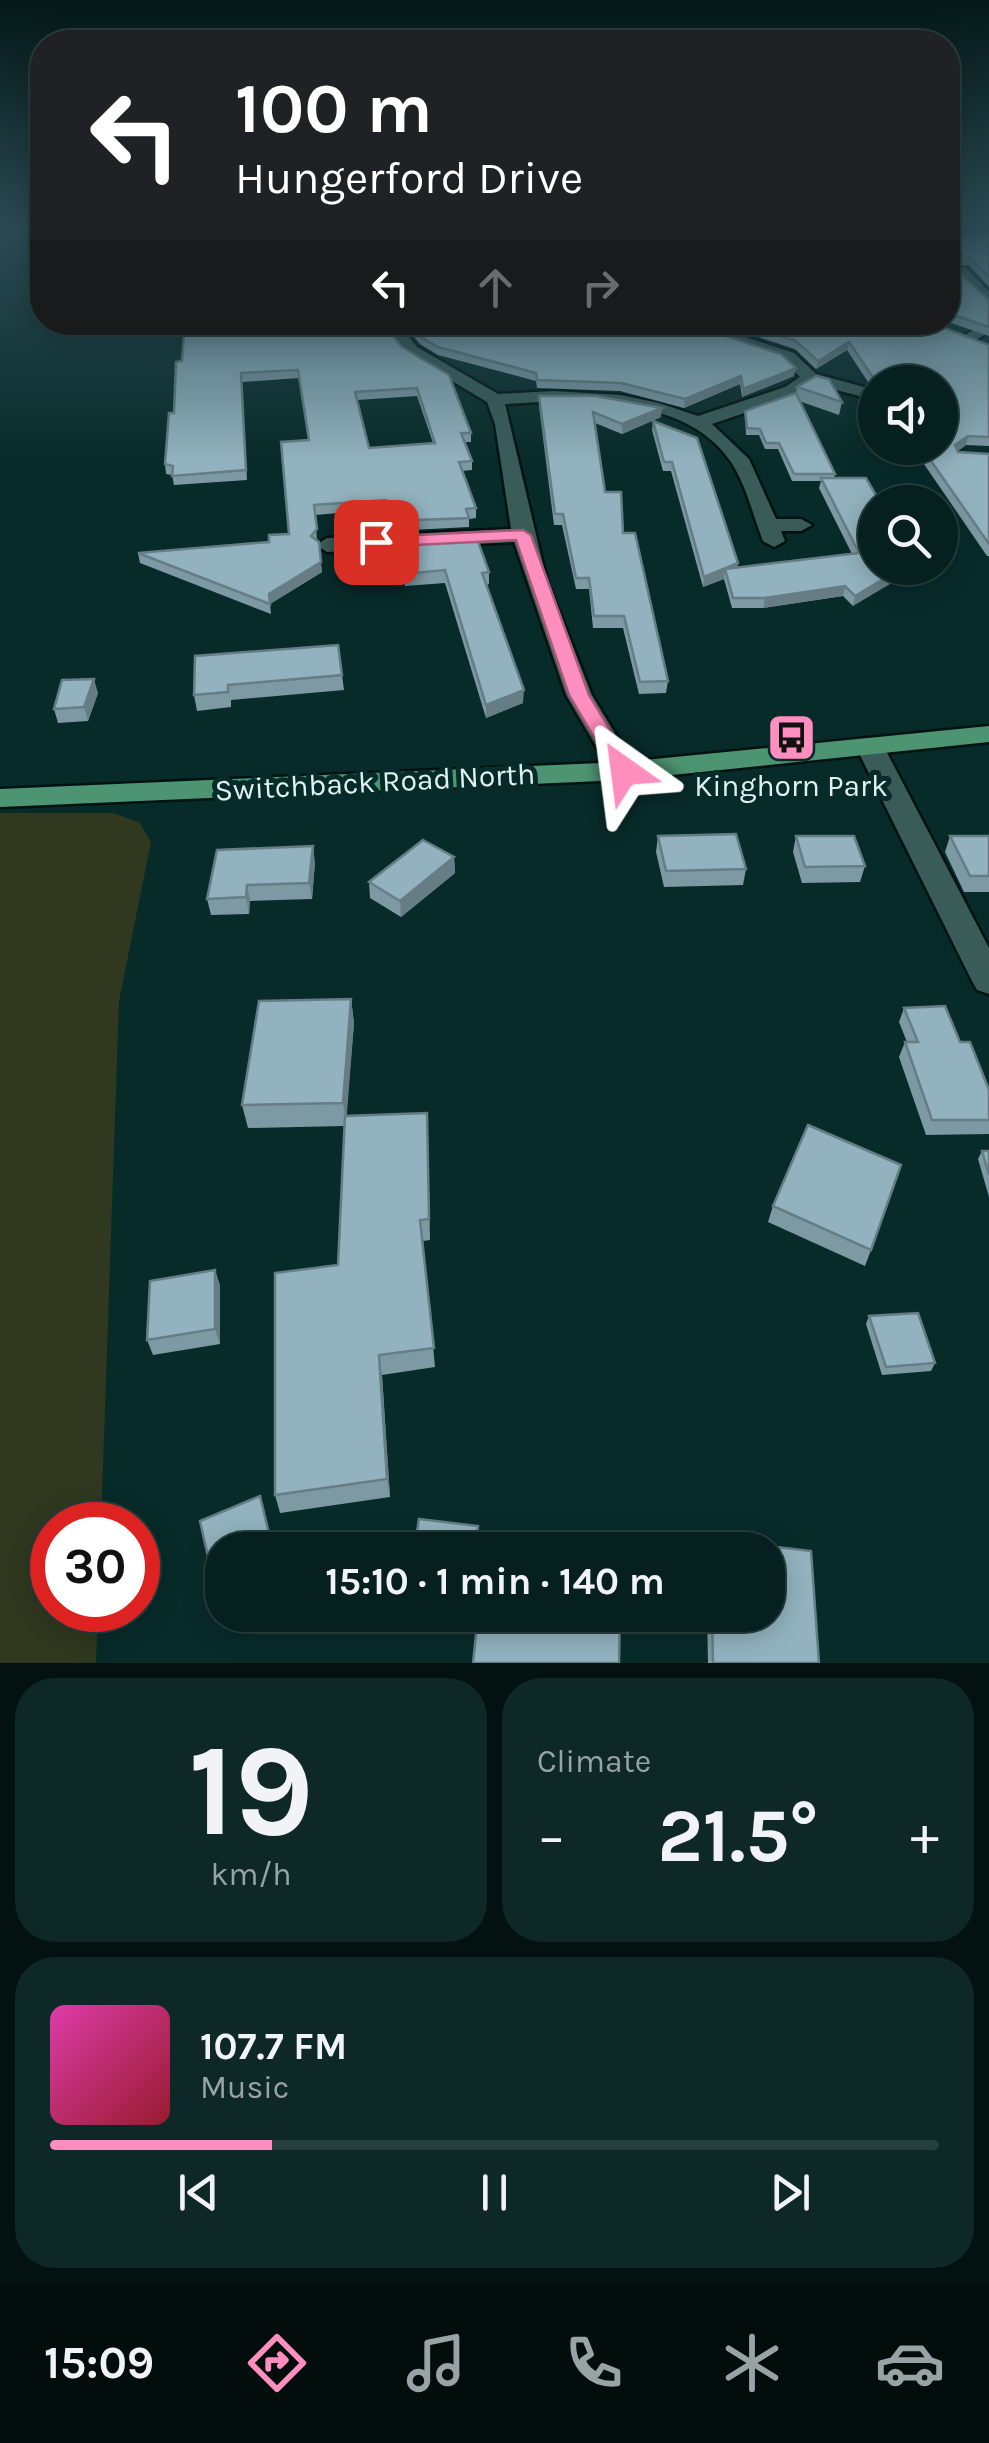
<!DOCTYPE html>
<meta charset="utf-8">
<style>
:root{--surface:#05201f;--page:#0e2828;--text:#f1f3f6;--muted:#97a3a4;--line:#263e3d;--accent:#fe8ebd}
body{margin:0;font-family:Karla,sans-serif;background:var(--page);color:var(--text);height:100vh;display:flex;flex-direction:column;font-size:38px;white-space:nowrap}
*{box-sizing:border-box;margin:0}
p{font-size:32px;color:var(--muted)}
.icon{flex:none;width:55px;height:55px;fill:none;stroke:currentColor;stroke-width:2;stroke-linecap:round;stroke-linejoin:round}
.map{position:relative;height:1663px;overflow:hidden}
.drawer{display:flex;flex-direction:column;gap:15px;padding:15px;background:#031211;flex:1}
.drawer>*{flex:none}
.hud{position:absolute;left:30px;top:30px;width:930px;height:305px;border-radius:40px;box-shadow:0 5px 25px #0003,0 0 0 2px var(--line);background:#202124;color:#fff;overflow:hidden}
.fabs{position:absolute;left:858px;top:365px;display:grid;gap:20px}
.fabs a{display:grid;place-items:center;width:100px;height:100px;border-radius:50%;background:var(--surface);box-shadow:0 5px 25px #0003,0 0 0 2px var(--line);font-size:50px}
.speed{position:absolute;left:30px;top:1502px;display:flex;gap:20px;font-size:50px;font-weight:700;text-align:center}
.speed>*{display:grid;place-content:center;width:130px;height:130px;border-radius:50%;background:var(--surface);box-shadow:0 5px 25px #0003,0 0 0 2px var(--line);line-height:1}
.speed .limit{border:15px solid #d22;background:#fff;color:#111}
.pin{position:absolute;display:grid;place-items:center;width:85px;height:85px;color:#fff;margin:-42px;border-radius:20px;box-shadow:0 5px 15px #0006}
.me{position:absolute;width:110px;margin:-55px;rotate:329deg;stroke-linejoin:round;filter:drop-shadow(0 0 8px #0008)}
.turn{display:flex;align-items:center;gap:35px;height:210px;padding:0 40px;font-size:45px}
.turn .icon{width:130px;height:130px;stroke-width:2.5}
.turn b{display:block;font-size:70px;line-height:85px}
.lanes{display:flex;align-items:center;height:95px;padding:0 40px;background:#0003;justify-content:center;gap:50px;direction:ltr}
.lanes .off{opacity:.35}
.big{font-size:75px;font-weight:700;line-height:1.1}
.drawer .tile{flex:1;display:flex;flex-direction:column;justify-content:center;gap:15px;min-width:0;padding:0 35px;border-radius:40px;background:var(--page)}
.drawer .dial{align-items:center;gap:0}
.dial b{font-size:130px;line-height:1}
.song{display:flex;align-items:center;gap:30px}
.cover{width:120px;height:120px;border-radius:15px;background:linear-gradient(135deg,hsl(320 70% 55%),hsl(350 70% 35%))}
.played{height:10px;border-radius:5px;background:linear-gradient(90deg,var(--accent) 25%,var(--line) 25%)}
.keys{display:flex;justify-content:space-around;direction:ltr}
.heat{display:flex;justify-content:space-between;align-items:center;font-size:55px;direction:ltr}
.drawer .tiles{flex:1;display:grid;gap:15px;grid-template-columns:1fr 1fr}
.tile:last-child{grid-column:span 2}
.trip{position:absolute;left:205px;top:1532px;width:580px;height:100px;border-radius:40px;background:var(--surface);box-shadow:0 5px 25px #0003,0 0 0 2px var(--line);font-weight:700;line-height:100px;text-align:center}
.tab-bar{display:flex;height:160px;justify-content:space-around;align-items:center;background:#020d0c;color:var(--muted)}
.tab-bar .icon{width:70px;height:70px}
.tab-bar .current{color:var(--accent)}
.tab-bar b{font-size:45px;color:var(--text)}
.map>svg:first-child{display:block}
.green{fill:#303820}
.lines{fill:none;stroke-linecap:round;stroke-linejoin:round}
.minor-casing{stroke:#001211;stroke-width:5}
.major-casing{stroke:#001211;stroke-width:5}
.minor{fill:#3a5c59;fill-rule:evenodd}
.major{fill:#4d9472;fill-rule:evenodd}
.rail-casing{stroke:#9fb7b5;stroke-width:5}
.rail{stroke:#072b29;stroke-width:4;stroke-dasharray:11;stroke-linecap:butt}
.wall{fill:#7d99a3;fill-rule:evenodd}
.shaded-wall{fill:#667d85}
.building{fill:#91b2be;stroke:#667d85;stroke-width:2.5;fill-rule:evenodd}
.route{fill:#fe8ebd;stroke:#a55c7b;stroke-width:2.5}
.labels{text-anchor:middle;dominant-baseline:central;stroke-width:10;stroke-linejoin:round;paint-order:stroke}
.street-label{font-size:30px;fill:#e0f2f0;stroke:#072b29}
.poi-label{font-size:30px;fill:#e0f2f0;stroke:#072b29}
</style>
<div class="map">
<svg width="989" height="1663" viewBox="0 0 989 1663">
<rect width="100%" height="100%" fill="#072b29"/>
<path class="green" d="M 0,813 L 112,813 L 139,822 L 151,842 L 119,1001 L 101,1525 L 52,1525 L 52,1610 L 98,1610 L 96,1663 L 0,1663 Z"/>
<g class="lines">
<defs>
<g id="minor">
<path d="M 956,268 L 966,268 L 989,292 L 989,305 L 956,274 Z"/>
<path d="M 989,321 L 989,332 L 974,341 L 960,338 Z"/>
<path d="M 381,322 L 397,322 L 417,347 L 498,394 L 554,391 L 620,395 L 659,403 L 698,416 L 785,387 L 800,377 L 782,359 L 697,331 L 694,328 L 702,323 L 794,353 L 816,374 L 875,390 L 875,400 L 813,384 L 797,395 L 712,424 L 749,459 L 776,519 L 801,519 L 812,525 L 801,531 L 781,531 L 785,541 L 774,547 L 763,541 C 753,515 746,485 731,462 C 686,394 576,399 505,404 L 547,581 L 592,695 L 638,771 L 634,777 L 614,777 L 566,695 L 514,542 L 327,552 L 316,545 L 327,538 L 511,529 L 495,424 L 487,402 L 405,353 Z"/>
<path d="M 870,739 L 884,747 L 989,948 L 989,994 L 977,990 L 972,981 L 856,747 Z"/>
</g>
<path id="major" d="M 989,726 L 989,742 L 624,780 L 0,807 L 0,789 L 624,762 Z"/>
</defs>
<use href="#minor" class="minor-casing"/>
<use href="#major" class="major-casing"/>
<use href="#minor" class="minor"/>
<use href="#major" class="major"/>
<defs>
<path id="rail" d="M 960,229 L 989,231"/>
</defs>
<use href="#rail" class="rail-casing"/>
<use href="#rail" class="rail"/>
</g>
<g class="wall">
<path d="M 948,235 L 989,237 L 989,287 L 969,265 L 955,265 L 955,269 L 989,300 L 989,336 L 948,322 Z"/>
<path d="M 382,322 L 471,433 L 471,442 L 464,442 L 472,461 L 472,470 L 462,471 L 476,508 L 476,518 L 469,519 L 469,527 L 392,531 L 387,509 L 315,515 L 317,541 L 322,572 L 270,604 L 271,614 L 140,563 L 138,553 L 269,542 L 289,534 L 309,440 L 299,378 L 242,382 L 247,480 L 174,485 L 172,475 L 166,474 L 165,464 L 182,361 ZM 417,396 L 433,443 L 369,448 L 357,400 Z"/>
<path d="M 402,322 L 698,322 L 695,325 L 794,376 L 742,397 L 740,384 L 684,408 L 620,391 L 537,388 L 536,381 L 438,355 L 420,344 Z"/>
<path d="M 713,322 L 929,322 L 989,345 L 989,446 L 966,445 L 958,451 L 989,454 L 989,556 L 987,556 L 913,448 L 940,448 L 940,382 L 875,382 L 875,387 L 870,385 L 847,350 L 816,369 L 795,349 Z"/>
<path d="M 797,387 L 842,402 L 839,415 L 799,401 L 835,474 L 834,478 L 875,568 L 853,606 L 843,596 L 763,608 L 732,608 L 724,579 L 703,587 L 671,471 L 663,471 L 652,430 L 653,421 L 738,568 L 852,554 L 819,488 L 821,481 L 792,481 L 778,449 L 765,449 L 759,435 L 746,435 L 745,411 L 796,394 Z"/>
<path d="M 539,396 L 661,417 L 622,434 L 595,423 L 605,492 L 623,533 L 668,681 L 666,693 L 639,694 L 623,628 L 593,628 L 589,589 L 576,589 L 562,525 L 554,525 L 539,406 Z"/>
<path d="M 396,540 L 489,572 L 489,584 L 487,585 L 523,703 L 486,718 L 445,583 L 405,586 L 397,552 Z"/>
<path d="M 338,645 L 344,690 L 231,700 L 231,707 L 197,711 L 194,695 Z"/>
<path d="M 98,693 L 88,721 L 58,723 L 54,709 Z"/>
<path d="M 658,836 L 746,869 L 743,885 L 664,887 L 656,852 Z"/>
<path d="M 796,836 L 865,866 L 860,882 L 802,883 L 793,852 Z"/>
<path d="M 950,836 L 989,836 L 989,892 L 964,892 L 945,852 Z"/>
<path d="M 454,857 L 455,873 L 401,917 L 370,898 L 369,882 Z"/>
<path d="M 315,862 L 312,899 L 250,901 L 249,914 L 211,915 L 207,899 Z"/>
<path d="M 351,999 L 354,1023 L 346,1116 L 427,1113 L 430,1240 L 423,1241 L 435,1367 L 382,1375 L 390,1497 L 280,1513 L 275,1495 L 338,1265 L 344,1126 L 248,1128 L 242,1105 Z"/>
<path d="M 904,1008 L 960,1042 L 989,1090 L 989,1134 L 926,1135 L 899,1057 L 905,1042 L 907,1042 L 899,1022 Z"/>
<path d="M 982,1151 L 989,1151 L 989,1197 L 978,1159 Z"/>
<path d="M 773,1206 L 871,1250 L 865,1266 L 768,1222 Z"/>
<path d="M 215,1270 L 220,1286 L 220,1344 L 153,1355 L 147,1340 Z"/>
<path d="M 869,1316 L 935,1363 L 931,1371 L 882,1375 L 866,1324 Z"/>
<path d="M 710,1539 L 811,1551 L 819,1663 L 708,1663 L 707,1615 L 768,1615 L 768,1550 L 707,1550 Z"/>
</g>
<g class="shaded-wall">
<path d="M 849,342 L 847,350 L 816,369 L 818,361 Z"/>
<path d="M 796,368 L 794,376 L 742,397 L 743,389 Z"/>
<path d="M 741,376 L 740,384 L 684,408 L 685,399 Z"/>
<path d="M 662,408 L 661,417 L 622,434 L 622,424 Z"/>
<path d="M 968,436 L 966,445 L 952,454 L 955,445 Z"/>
<path d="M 321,562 L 322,572 L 270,604 L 271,614 L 269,594 Z"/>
<path d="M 738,563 L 737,573 L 725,569 L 724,579 L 703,587 L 704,577 Z"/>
<path d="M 902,568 L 917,568 L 853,606 L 855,596 Z"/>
<path d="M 845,586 L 843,596 L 763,608 L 765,598 Z"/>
<path d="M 94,679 L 98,693 L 88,721 L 84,707 Z"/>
<path d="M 524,690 L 523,703 L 486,718 L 486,705 Z"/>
<path d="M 313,846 L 315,862 L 312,899 L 309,883 Z"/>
<path d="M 454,857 L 455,873 L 401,917 L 400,901 Z"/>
<path d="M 247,885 L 250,901 L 249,914 L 246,897 Z"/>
<path d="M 351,999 L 354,1023 L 346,1126 L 343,1103 Z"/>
<path d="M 427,1113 L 428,1134 L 430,1240 L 429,1219 Z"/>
<path d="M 215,1270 L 220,1286 L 220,1344 L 215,1329 Z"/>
<path d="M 379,1355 L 382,1375 L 390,1497 L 387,1479 Z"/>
<path d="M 222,1585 L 222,1600 L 220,1601 L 215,1588 Z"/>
</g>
<g class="building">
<path d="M 948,235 L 989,237 L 989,277 L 970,258 L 955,258 L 955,269 L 989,300 L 989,327 L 948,313 Z"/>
<path d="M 185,322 L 382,322 L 402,347 L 449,375 L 471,433 L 461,433 L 472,461 L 459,462 L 476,508 L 466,509 L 469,518 L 391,521 L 386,500 L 314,505 L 317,529 L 311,536 L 319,542 L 321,562 L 269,594 L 270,604 L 138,553 L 269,542 L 269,535 L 289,534 L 281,442 L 309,440 L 298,370 L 241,373 L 246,470 L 172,476 L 173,466 L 165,464 L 169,413 L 174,413 L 176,362 L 182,361 ZM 417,388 L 435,443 L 369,448 L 355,392 Z"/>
<path d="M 408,322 L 693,322 L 695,326 L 781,354 L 796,368 L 743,389 L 741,376 L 685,399 L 621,383 L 537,380 L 536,373 L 438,347 L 419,336 Z"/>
<path d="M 738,322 L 929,322 L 989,345 L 989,437 L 968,436 L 955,445 L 958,452 L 989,454 L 989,544 L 922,448 L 940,448 L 940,382 L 880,382 L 880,379 L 872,376 L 849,342 L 818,361 L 796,341 Z"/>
<path d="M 816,376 L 829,379 L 842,402 L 797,387 Z"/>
<path d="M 796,393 L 835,474 L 794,474 L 779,443 L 766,443 L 760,429 L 747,428 L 745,411 Z"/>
<path d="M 539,396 L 596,396 L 662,408 L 622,424 L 593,412 L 605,492 L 621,492 L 623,533 L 635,533 L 668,681 L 640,682 L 624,616 L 594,616 L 589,578 L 576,578 L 563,514 L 555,514 Z"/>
<path d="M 653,421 L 697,438 L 738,563 L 704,577 L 672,462 L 664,462 Z"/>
<path d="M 821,478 L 866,478 L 880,502 L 875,502 L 875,568 L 902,568 L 855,596 L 845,586 L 765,598 L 733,598 L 725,569 L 859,553 Z"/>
<path d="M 476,536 L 489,572 L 482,573 L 524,690 L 486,705 L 445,570 L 404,574 L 396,540 Z"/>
<path d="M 338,645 L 342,675 L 228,685 L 228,692 L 194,695 L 195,656 Z"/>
<path d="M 94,679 L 84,707 L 54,709 L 62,680 Z"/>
<path d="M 736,834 L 746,869 L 666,871 L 658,836 Z"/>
<path d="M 796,836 L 854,836 L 865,866 L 805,867 Z"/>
<path d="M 950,836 L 989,836 L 989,876 L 970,876 Z"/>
<path d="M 423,840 L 454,857 L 400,901 L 369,882 Z"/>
<path d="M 313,846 L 309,883 L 247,885 L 246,897 L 207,899 L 217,850 Z"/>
<path d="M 351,999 L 343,1103 L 242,1105 L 259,1001 Z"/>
<path d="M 945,1006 L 960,1042 L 970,1042 L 989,1090 L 989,1120 L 932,1120 L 905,1042 L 918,1042 L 904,1008 Z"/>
<path d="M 427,1113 L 429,1219 L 420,1220 L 434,1348 L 379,1355 L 387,1479 L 275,1495 L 275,1273 L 338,1265 L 345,1116 Z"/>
<path d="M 808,1125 L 901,1165 L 871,1250 L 773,1206 Z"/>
<path d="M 982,1151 L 989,1151 L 989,1175 Z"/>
<path d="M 215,1270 L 215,1329 L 147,1340 L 150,1281 Z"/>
<path d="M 918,1313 L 935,1363 L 886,1367 L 869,1316 Z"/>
<path d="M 260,1496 L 273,1550 L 222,1550 L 222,1585 L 215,1588 L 200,1521 Z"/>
<path d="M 419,1519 L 478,1526 L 476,1550 L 414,1550 Z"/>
<path d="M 710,1539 L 811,1551 L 819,1663 L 713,1663 L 712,1615 L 768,1615 L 768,1550 L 710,1550 Z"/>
<path d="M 478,1615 L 620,1615 L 619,1663 L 473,1663 Z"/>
</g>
<linearGradient id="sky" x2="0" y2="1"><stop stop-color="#041817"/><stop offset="0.5" stop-color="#2b4a54"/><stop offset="1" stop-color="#2b4a54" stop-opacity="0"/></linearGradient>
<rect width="989" height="462" fill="url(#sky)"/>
<path class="route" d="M 523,530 L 531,535 L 589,695 L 635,771 L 632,776 L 617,776 L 569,695 L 516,540 L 376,547 L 368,542 L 376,537 Z"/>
<defs>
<symbol id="bus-square" viewBox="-11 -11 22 22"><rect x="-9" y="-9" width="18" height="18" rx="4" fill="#fe8ebd" stroke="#072b29"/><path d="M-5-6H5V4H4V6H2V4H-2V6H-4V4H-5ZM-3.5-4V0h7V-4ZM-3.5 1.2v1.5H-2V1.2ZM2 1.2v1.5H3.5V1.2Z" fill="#111"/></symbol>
</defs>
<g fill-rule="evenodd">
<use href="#bus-square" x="764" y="710" width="55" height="55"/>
</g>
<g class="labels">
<g class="street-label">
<text transform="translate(375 782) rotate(-3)">Switchback Road North</text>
</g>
<g class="poi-label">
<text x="791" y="786">Kinghorn Park</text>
</g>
</g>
</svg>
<div class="fabs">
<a><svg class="icon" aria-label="sound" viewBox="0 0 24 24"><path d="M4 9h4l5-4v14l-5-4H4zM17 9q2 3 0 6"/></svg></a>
<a><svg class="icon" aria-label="search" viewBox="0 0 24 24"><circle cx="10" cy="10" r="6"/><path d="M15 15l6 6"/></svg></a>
</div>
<div class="speed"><div class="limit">30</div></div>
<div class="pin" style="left:376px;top:542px;background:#d93025"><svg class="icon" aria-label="arrive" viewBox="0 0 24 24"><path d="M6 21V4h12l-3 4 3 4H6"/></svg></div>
<svg class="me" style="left:624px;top:771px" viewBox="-20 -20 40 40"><path d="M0-17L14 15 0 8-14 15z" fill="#fe8ebd" stroke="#fff" stroke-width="4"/></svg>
<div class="trip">15:10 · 1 min · 140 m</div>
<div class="hud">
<div class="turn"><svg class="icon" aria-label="left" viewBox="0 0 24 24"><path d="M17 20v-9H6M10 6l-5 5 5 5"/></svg><div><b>100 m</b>Hungerford Drive</div></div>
<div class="lanes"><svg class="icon" aria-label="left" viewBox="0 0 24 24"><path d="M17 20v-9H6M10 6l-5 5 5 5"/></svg><svg class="icon off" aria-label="ahead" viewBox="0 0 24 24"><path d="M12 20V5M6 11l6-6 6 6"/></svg><svg class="icon off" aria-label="right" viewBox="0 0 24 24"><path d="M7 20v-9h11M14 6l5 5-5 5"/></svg></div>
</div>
</div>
<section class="drawer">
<div class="tiles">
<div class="tile dial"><b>19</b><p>km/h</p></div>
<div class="tile"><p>Climate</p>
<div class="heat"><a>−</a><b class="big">21.5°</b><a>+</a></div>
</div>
<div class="tile">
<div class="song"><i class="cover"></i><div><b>107.7 FM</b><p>Music</p></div></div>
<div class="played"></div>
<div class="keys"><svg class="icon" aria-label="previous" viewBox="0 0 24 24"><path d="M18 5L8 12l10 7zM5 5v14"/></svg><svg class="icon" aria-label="pause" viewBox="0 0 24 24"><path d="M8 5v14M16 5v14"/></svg><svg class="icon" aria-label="next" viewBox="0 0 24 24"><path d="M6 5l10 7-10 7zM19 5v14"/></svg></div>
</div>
</div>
</section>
<nav class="tab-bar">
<b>15:09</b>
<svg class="icon current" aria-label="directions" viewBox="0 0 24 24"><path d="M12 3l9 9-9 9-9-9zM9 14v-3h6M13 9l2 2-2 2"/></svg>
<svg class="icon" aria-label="music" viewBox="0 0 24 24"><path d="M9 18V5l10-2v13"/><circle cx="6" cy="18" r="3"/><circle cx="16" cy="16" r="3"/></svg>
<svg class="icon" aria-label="phone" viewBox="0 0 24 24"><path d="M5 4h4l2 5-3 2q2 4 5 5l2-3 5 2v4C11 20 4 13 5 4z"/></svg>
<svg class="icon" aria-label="climate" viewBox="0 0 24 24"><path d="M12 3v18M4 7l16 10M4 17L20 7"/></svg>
<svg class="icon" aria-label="car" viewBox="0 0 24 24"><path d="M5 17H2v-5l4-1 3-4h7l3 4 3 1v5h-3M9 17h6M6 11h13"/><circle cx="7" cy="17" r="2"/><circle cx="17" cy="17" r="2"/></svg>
</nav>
